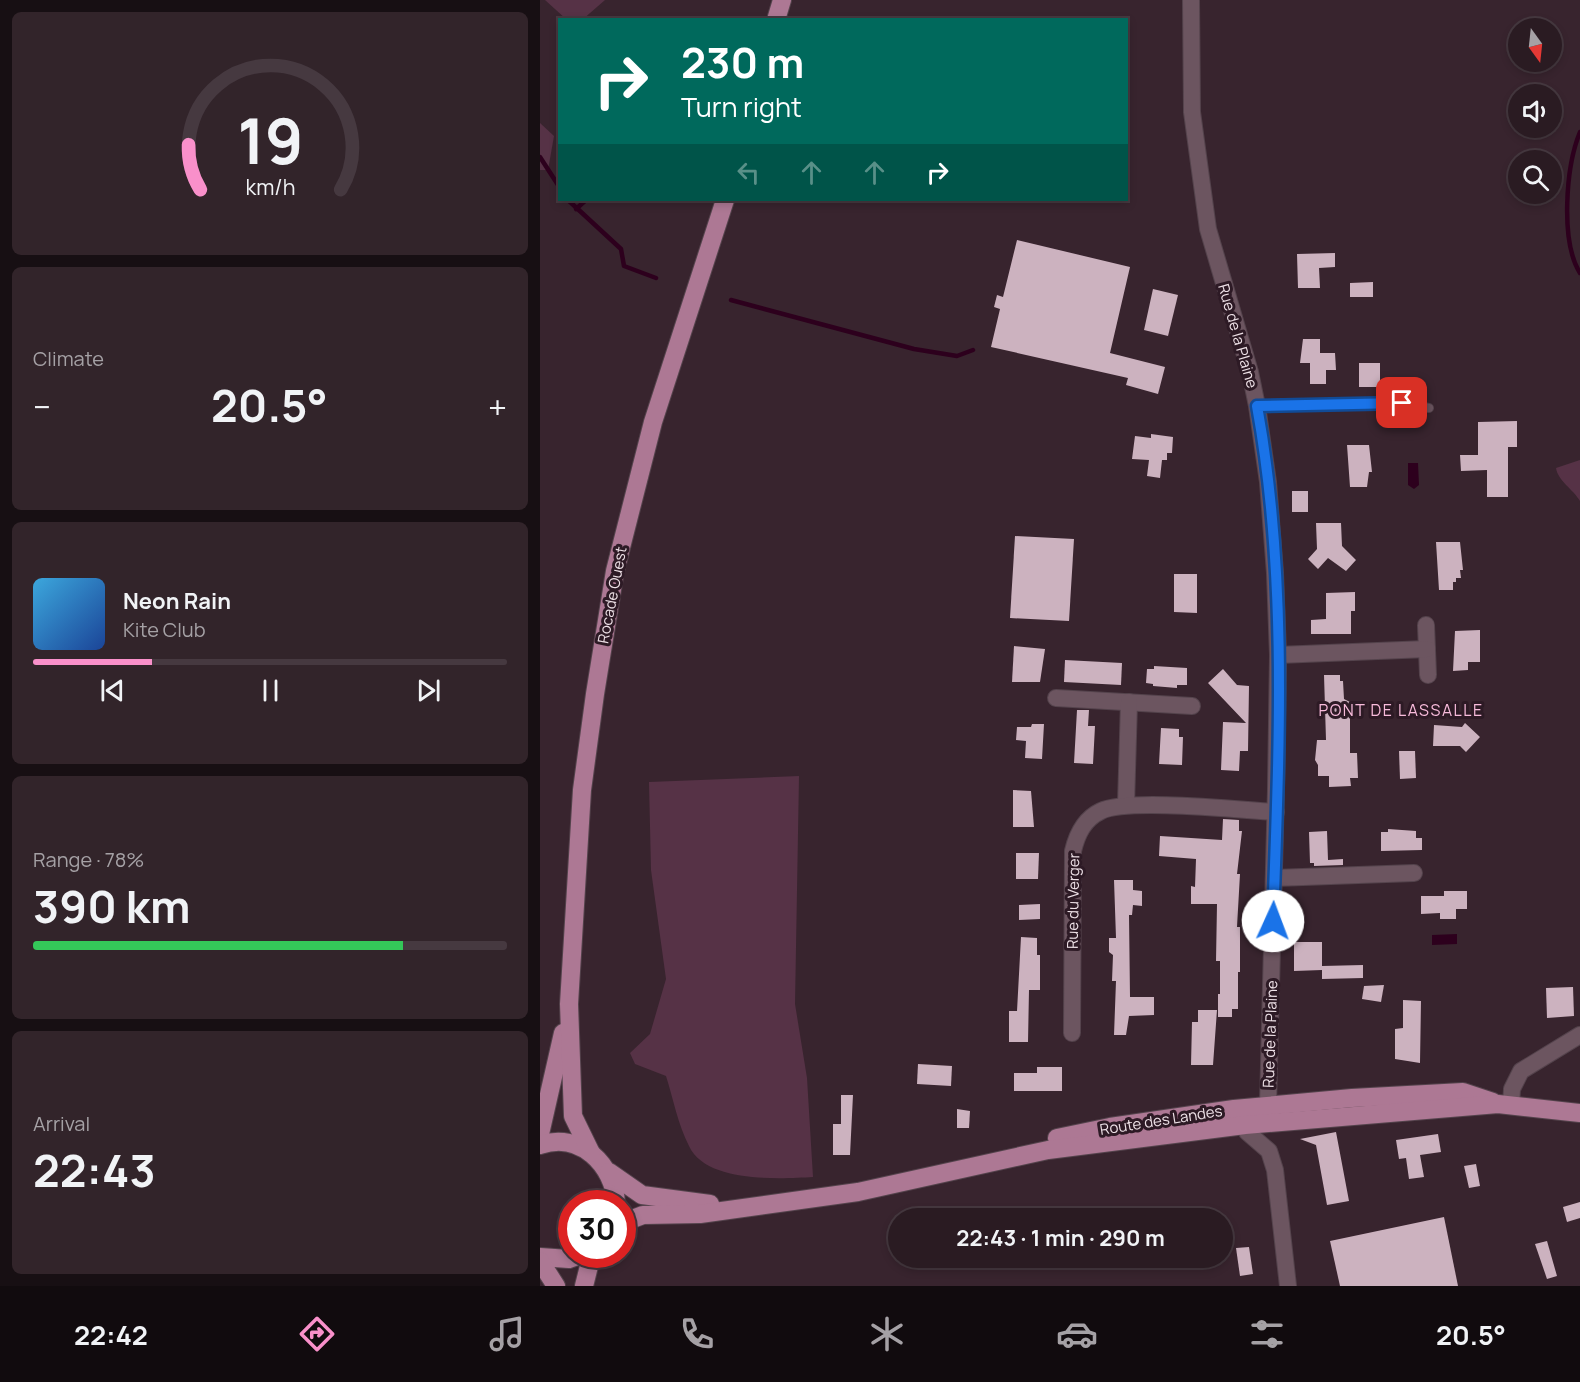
<!DOCTYPE html>
<meta charset="utf-8">
<style>
:root{--surface:#2a1b22;--page:#32242a;--text:#f1f3f6;--muted:#a5a1a5;--line:#463940;--accent:#f990ca}
body{margin:0;font-family:Manrope,sans-serif;background:var(--page);color:var(--text);height:100vh;display:flex;flex-direction:column;font-size:22px;white-space:nowrap}
*{box-sizing:border-box;margin:0}
p{font-size:20px;color:var(--muted)}
.icon{flex:none;width:33px;height:33px;fill:none;stroke:currentColor;stroke-width:2;stroke-linecap:round;stroke-linejoin:round}
.map{position:relative;flex:1;overflow:hidden}
.details{display:flex;flex-direction:column;gap:12px;padding:12px;background:#170f13;width:540px}
.details>*{flex:none}
.guide{position:absolute;left:18px;top:18px;width:570px;height:183px;border-radius:0px;box-shadow:0 3px 9px #0003,0 0 0 2px var(--line);background:#00695c;color:#fff;overflow:hidden}
.needle{width:39px;rotate:165deg}
.buttons{position:absolute;left:968px;top:18px;display:grid;gap:12px}
.buttons a{display:grid;place-items:center;width:54px;height:54px;border-radius:50%;background:var(--surface);box-shadow:0 3px 9px #0003,0 0 0 2px var(--line);font-size:30px}
.speed{position:absolute;left:18px;top:1190px;display:flex;gap:12px;font-size:30px;font-weight:700;text-align:center}
.speed>*{display:grid;place-content:center;width:78px;height:78px;border-radius:50%;background:var(--surface);box-shadow:0 3px 9px #0003,0 0 0 2px var(--line);line-height:1}
.speed .limit{border:9px solid #d22;background:#fff;color:#111}
.pin{position:absolute;display:grid;place-items:center;width:51px;height:51px;color:#fff;margin:-26px;border-radius:12px;box-shadow:0 3px 9px #0006}
.me{position:absolute;width:66px;margin:-33px;rotate:2deg;stroke-linejoin:round;filter:drop-shadow(0 0 4px #0008)}
.turn{display:flex;align-items:center;gap:21px;height:126px;padding:0 24px;font-size:27px}
.turn .icon{width:78px;height:78px;stroke-width:2.5}
.turn b{display:block;font-size:42px;line-height:51px}
.lanes{display:flex;align-items:center;height:57px;padding:0 24px;background:#0003;justify-content:center;gap:30px;direction:ltr}
.lanes .off{opacity:.35}
.big{font-size:45px;font-weight:700;line-height:1.1}
.details .tile{flex:1;display:flex;flex-direction:column;justify-content:center;gap:9px;min-width:0;padding:0 21px;border-radius:9px;background:var(--page)}
.details .dial{align-items:center;gap:0}
.dial svg{height:156px;overflow:visible;fill:none;stroke:var(--line);stroke-width:7;stroke-linecap:round;text-anchor:middle}
.dial text{fill:var(--text);stroke:none}
.song{display:flex;align-items:center;gap:18px}
.cover{width:72px;height:72px;border-radius:9px;background:linear-gradient(135deg,hsl(200 70% 55%),hsl(220 70% 35%))}
.played{height:6px;border-radius:3px;background:linear-gradient(90deg,var(--accent) 25%,var(--line) 25%)}
.keys{display:flex;justify-content:space-around;direction:ltr}
.heat{display:flex;justify-content:space-between;align-items:center;font-size:33px;direction:ltr}
.charge{height:9px;border-radius:4px;background:linear-gradient(90deg,#34c759 78%,var(--line) 0)}
.trip{position:absolute;left:348px;top:1208px;width:345px;height:60px;border-radius:30px;background:var(--surface);box-shadow:0 3px 9px #0003,0 0 0 2px var(--line);font-weight:700;line-height:60px;text-align:center}
.dock{display:flex;height:96px;justify-content:space-around;align-items:center;background:#110b0e;color:var(--muted)}
.dock .icon{width:42px;height:42px}
.dock .selected{color:var(--accent)}
.dock b{font-size:27px;color:var(--text)}
main{display:flex;flex:1;min-height:0}
.map>svg:first-child{display:block}
.green{fill:#563246}
.water{fill:#2d001d}
.lines{fill:none;stroke-linecap:round;stroke-linejoin:round}
.stream{stroke:#2d001d;stroke-width:4.5}
.building{fill:#ccb2bf}
.lane-casing{stroke:#54434c;stroke-width:10}
.street-casing{stroke:#54434c;stroke-width:18}
.primary-casing{stroke:#54434c;stroke-width:20}
.lane{stroke:#6c5560;stroke-width:8}
.street{stroke:#6c5560;stroke-width:16}
.primary{stroke:#ad7894;stroke-width:18}
.route-casing{stroke:#114b97;stroke-width:15}
.route{stroke:#1a73e8;stroke-width:10}
.labels{text-anchor:middle;dominant-baseline:central;stroke-width:6;stroke-linejoin:round;paint-order:stroke}
.street-label{font-size:15px;fill:#eee1e7;stroke:#2d1a25}
.neighbourhood-label{font-size:16px;letter-spacing:1.5px;fill:#f8bbdb;stroke:#2d1a25}
</style>
<main>
<section class="details">
<div class="tile dial"><svg viewBox="0 0 100 80">
<path d="M14 69A42 42 0 1 1 86 69"/>
<path d="M14 69A42 42 0 0 1 8 46" stroke="#f990ca"/>
<text x="50" y="56" font-size="32" font-weight="700">19</text>
<text x="50" y="72" font-size="11">km/h</text>
</svg></div>
<div class="tile"><p>Climate</p>
<div class="heat"><a>−</a><b class="big">20.5°</b><a>+</a></div>
</div>
<div class="tile">
<div class="song"><i class="cover"></i><div><b>Neon Rain</b><p>Kite Club</p></div></div>
<div class="played"></div>
<div class="keys"><svg class="icon" aria-label="previous" viewBox="0 0 24 24"><path d="M18 5L8 12l10 7zM5 5v14"/></svg><svg class="icon" aria-label="pause" viewBox="0 0 24 24"><path d="M8 5v14M16 5v14"/></svg><svg class="icon" aria-label="next" viewBox="0 0 24 24"><path d="M6 5l10 7-10 7zM19 5v14"/></svg></div>
</div>
<div class="tile"><p>Range · 78%</p><b class="big">390 km</b><div class="charge"></div></div>
<div class="tile"><p>Arrival</p><b class="big">22:43</b></div>
</section>
<div class="map">
<svg width="1040" height="1286" viewBox="0 0 1040 1286">
<rect width="100%" height="100%" fill="#38242e"/>
<g class="green">
<path d="M 5,0 L 65,0 L 42,20 L 26,19 Z"/>
<path d="M 0,123 L 14,136 L 8,170 L 0,170 Z"/>
<path d="M 1040,460 L 1040,501 C 1033,489 1018,481 1016,468 Z"/>
<path d="M 259,776 L 255,1004 L 267,1078 L 273,1177 C 239,1179 166,1183 149,1146 C 138,1125 133,1098 126,1076 L 95,1064 L 90,1053 L 110,1034 L 126,979 L 111,870 L 109,782 Z"/>
</g>
<g class="water">
<path d="M 868,463 L 878,463 L 879,485 L 874,489 L 868,485 Z"/>
<path d="M 917,934 L 917,944 L 892,945 L 892,935 Z"/>
</g>
<g class="lines">
<g class="stream">
<path d="M 1040,132 C 1026,166 1020,241 1040,273"/>
<path d="M 0,157 L 20,188"/>
<path d="M 28,200 L 81,249 L 84,266 L 116,278"/>
<path d="M 36,209 L 46,200"/>
<path d="M 191,300 L 374,349 L 417,356 L 433,350"/>
</g>
</g>
<g class="building">
<path d="M 477,240 L 590,267 L 570,353 L 625,367 L 618,394 L 586,385 L 588,378 L 451,347 L 460,309 L 454,307 L 457,295 L 463,297 Z"/>
<path d="M 795,253 L 795,267 L 779,268 L 780,288 L 758,288 L 757,254 Z"/>
<path d="M 833,282 L 833,297 L 810,297 L 810,283 Z"/>
<path d="M 613,289 L 638,295 L 628,336 L 604,330 Z"/>
<path d="M 763,339 L 780,339 L 780,353 L 795,353 L 796,370 L 786,370 L 786,384 L 770,384 L 770,363 L 760,363 Z"/>
<rect x="819" y="363" width="21" height="24"/>
<path d="M 977,421 L 977,447 L 968,447 L 968,497 L 947,497 L 947,470 L 921,471 L 920,455 L 938,455 L 938,422 Z"/>
<path d="M 611,434 L 633,437 L 632,453 L 627,453 L 627,460 L 622,460 L 620,478 L 607,476 L 609,460 L 592,459 L 595,436 L 611,438 Z"/>
<path d="M 807,445 L 829,445 L 832,472 L 829,472 L 827,487 L 810,487 Z"/>
<rect x="752" y="491" width="16" height="21"/>
<path d="M 776,523 L 801,523 L 802,546 L 816,560 L 806,571 L 788,558 L 778,569 L 768,559 L 777,549 Z"/>
<path d="M 475,536 L 534,539 L 529,621 L 470,618 Z"/>
<path d="M 896,542 L 920,542 L 923,570 L 920,570 L 921,578 L 916,578 L 916,582 L 913,582 L 913,590 L 899,590 Z"/>
<path d="M 634,574 L 657,574 L 657,613 L 634,612 Z"/>
<path d="M 815,592 L 815,611 L 811,611 L 811,634 L 771,634 L 771,620 L 786,619 L 786,593 Z"/>
<path d="M 940,630 L 940,662 L 928,662 L 928,670 L 913,671 L 915,631 Z"/>
<path d="M 474,646 L 505,649 L 500,682 L 472,682 Z"/>
<path d="M 525,660 L 582,663 L 581,685 L 524,682 Z"/>
<path d="M 614,666 L 647,668 L 647,685 L 637,685 L 637,688 L 613,686 L 613,684 L 606,683 L 607,669 L 614,669 Z"/>
<path d="M 683,669 L 697,685 L 709,686 L 708,751 L 700,751 L 699,771 L 681,770 L 683,722 L 706,723 L 668,683 Z"/>
<path d="M 784,675 L 800,675 L 800,681 L 803,681 L 804,699 L 810,702 L 810,753 L 817,753 L 818,778 L 810,778 L 811,786 L 789,787 L 789,776 L 778,776 L 778,765 L 775,760 L 777,740 L 786,740 Z"/>
<path d="M 537,710 L 549,710 L 548,726 L 555,726 L 553,764 L 534,763 Z"/>
<path d="M 925,723 L 940,737 L 926,752 L 920,746 L 893,746 L 894,725 L 922,727 Z"/>
<path d="M 492,724 L 504,724 L 502,759 L 485,758 L 486,741 L 476,740 L 477,727 L 491,727 Z"/>
<path d="M 621,728 L 639,729 L 639,737 L 643,737 L 642,765 L 619,764 Z"/>
<path d="M 859,751 L 875,751 L 876,778 L 860,779 Z"/>
<path d="M 473,790 L 491,791 L 494,827 L 473,827 Z"/>
<path d="M 683,819 L 699,820 L 699,831 L 702,831 L 697,874 L 700,874 L 697,927 L 700,927 L 700,972 L 698,972 L 698,1009 L 692,1009 L 692,1017 L 678,1017 L 678,994 L 680,994 L 680,961 L 676,961 L 677,904 L 651,904 L 651,886 L 655,887 L 656,859 L 619,856 L 620,836 L 682,840 Z"/>
<path d="M 848,829 L 876,831 L 876,838 L 882,838 L 882,850 L 841,851 L 841,832 L 848,832 Z"/>
<path d="M 787,831 L 788,860 L 803,859 L 803,865 L 774,866 L 774,863 L 770,863 L 769,832 Z"/>
<path d="M 476,853 L 499,853 L 498,879 L 476,879 Z"/>
<path d="M 574,880 L 593,880 L 593,890 L 602,891 L 602,906 L 593,905 L 592,915 L 589,915 L 590,997 L 614,997 L 614,1015 L 589,1016 L 586,1035 L 574,1035 L 576,981 L 572,981 L 573,955 L 569,952 L 569,938 L 576,938 Z"/>
<path d="M 904,891 L 927,891 L 927,909 L 916,909 L 916,919 L 900,919 L 900,913 L 881,914 L 881,896 L 904,896 Z"/>
<path d="M 500,904 L 500,919 L 479,920 L 479,905 Z"/>
<path d="M 481,937 L 497,938 L 497,955 L 500,955 L 500,990 L 489,990 L 488,1042 L 469,1042 L 469,1011 L 477,1011 Z"/>
<path d="M 754,942 L 782,942 L 782,970 L 754,971 Z"/>
<path d="M 823,965 L 823,978 L 782,979 L 782,966 Z"/>
<path d="M 844,985 L 841,1002 L 822,999 L 824,986 Z"/>
<path d="M 1033,987 L 1034,1016 L 1007,1018 L 1006,988 Z"/>
<path d="M 863,1000 L 881,1001 L 880,1063 L 855,1059 L 855,1029 L 863,1028 Z"/>
<path d="M 658,1010 L 677,1010 L 673,1065 L 651,1065 L 652,1022 L 658,1022 Z"/>
<path d="M 378,1064 L 412,1066 L 411,1086 L 377,1084 Z"/>
<path d="M 497,1067 L 522,1067 L 522,1091 L 474,1091 L 474,1073 L 497,1073 Z"/>
<path d="M 301,1095 L 313,1095 L 310,1155 L 293,1155 L 293,1124 L 301,1124 Z"/>
<path d="M 417,1109 L 430,1111 L 429,1128 L 417,1128 Z"/>
<path d="M 796,1132 L 809,1201 L 787,1205 L 776,1145 L 760,1139 Z"/>
<path d="M 898,1134 L 901,1152 L 880,1155 L 884,1177 L 869,1179 L 866,1158 L 859,1159 L 856,1140 Z"/>
<path d="M 936,1164 L 940,1186 L 929,1188 L 924,1166 Z"/>
<path d="M 1040,1202 L 1040,1218 L 1027,1222 L 1023,1207 Z"/>
<path d="M 904,1217 L 918,1286 L 800,1286 L 790,1241 Z"/>
<path d="M 1007,1241 L 1017,1276 L 1007,1279 L 995,1244 Z"/>
<path d="M 709,1247 L 713,1274 L 700,1276 L 696,1248 Z"/>
</g>
<g class="lines">
<defs>
<path id="lane" d="M 717,406 L 862,403 L 889,408"/>
<g id="street">
<path d="M 651,0 L 652,112 L 668,229 L 710,372 L 717,406 L 728,482 L 735,573 L 738,655 L 736,789 L 728,1105 L 705,1125 L 707,1132 L 729,1151 L 735,1170 L 748,1286"/>
<path d="M 886,625 L 888,675"/>
<path d="M 738,655 L 887,649"/>
<path d="M 516,698 L 652,706"/>
<path d="M 586,805 L 589,702"/>
<path d="M 735,878 L 874,873"/>
<path d="M 532,1033 L 533,851 C 537,834 544,819 561,811 C 587,798 701,810 736,812"/>
<path d="M 971,1105 L 972,1089 L 981,1071 L 1040,1035"/>
</g>
<g id="primary">
<path d="M 236,20 L 242,0"/>
<path d="M 0,1134 L 23,1033"/>
<path d="M 517,1138 L 570,1127 L 694,1109 L 812,1098 L 923,1092 L 953,1102"/>
<path d="M 0,1145 C 40,1131 74,1165 76,1203"/>
<path d="M 51,1153 L 33,1116 L 29,1004 L 42,790 L 55,694 L 75,571 L 113,422 L 185,200"/>
<path d="M 69,1172 L 102,1195 L 170,1204"/>
<path d="M 82,1223 L 103,1215 L 160,1214 L 318,1192 L 508,1150 L 705,1125 L 958,1104 L 1040,1113"/>
<path d="M 0,1257 L 29,1259 L 43,1254"/>
<path d="M 0,1261 L 16,1286"/>
<path d="M 44,1286 L 52,1254"/>
</g>
</defs>
<use href="#lane" class="lane-casing"/>
<use href="#street" class="street-casing"/>
<use href="#primary" class="primary-casing"/>
<use href="#lane" class="lane"/>
<use href="#street" class="street"/>
<use href="#primary" class="primary"/>
</g>
<g class="lines">
<defs>
<path id="route" d="M 733,921 C 739,751 748,575 717,406 L 862,403"/>
</defs>
<use href="#route" class="route-casing"/>
<use href="#route" class="route"/>
</g>
<g class="labels">
<g class="street-label">
<text transform="translate(698 336) rotate(74)">Rue de la Plaine</text>
<text transform="translate(72 595) rotate(-79)">Rocade Ouest</text>
<text transform="translate(533 901) rotate(-89)">Rue du Verger</text>
<text transform="translate(730 1034) rotate(-88)">Rue de la Plaine</text>
<text transform="translate(621 1120) rotate(-9)">Route des Landes</text>
</g>
<g class="neighbourhood-label">
<text x="861" y="710">PONT DE LASSALLE</text>
</g>
</g>
</svg>
<div class="buttons">
<a><svg class="needle" viewBox="-14 -14 28 28"><path d="M0-13l5 13h-10z" fill="#e53935"/><path d="M0 13l5-13h-10z" fill="#a5a1a5"/></svg></a>
<a><svg class="icon" aria-label="sound" viewBox="0 0 24 24"><path d="M4 9h4l5-4v14l-5-4H4zM17 9q2 3 0 6"/></svg></a>
<a><svg class="icon" aria-label="search" viewBox="0 0 24 24"><circle cx="10" cy="10" r="6"/><path d="M15 15l6 6"/></svg></a>
</div>
<div class="speed"><div class="limit">30</div></div>
<div class="pin" style="left:862px;top:403px;background:#d93025"><svg class="icon" aria-label="arrive" viewBox="0 0 24 24"><path d="M6 21V4h12l-3 4 3 4H6"/></svg></div>
<svg class="me" style="left:733px;top:921px" viewBox="-20 -20 40 40"><circle r="19" fill="#fff"/><path d="M0-13L10 11 0 6-10 11z" fill="#1a73e8"/></svg>
<div class="trip">22:43 · 1 min · 290 m</div>
<div class="guide">
<div class="turn"><svg class="icon" aria-label="right" viewBox="0 0 24 24"><path d="M7 20v-9h11M14 6l5 5-5 5"/></svg><div><b>230 m</b>Turn right</div></div>
<div class="lanes"><svg class="icon off" aria-label="left" viewBox="0 0 24 24"><path d="M17 20v-9H6M10 6l-5 5 5 5"/></svg><svg class="icon off" aria-label="ahead" viewBox="0 0 24 24"><path d="M12 20V5M6 11l6-6 6 6"/></svg><svg class="icon off" aria-label="ahead" viewBox="0 0 24 24"><path d="M12 20V5M6 11l6-6 6 6"/></svg><svg class="icon" aria-label="right" viewBox="0 0 24 24"><path d="M7 20v-9h11M14 6l5 5-5 5"/></svg></div>
</div>
</div>
</main>
<nav class="dock">
<b>22:42</b>
<svg class="icon selected" aria-label="directions" viewBox="0 0 24 24"><path d="M12 3l9 9-9 9-9-9zM9 14v-3h6M13 9l2 2-2 2"/></svg>
<svg class="icon" aria-label="music" viewBox="0 0 24 24"><path d="M9 18V5l10-2v13"/><circle cx="6" cy="18" r="3"/><circle cx="16" cy="16" r="3"/></svg>
<svg class="icon" aria-label="phone" viewBox="0 0 24 24"><path d="M5 4h4l2 5-3 2q2 4 5 5l2-3 5 2v4C11 20 4 13 5 4z"/></svg>
<svg class="icon" aria-label="climate" viewBox="0 0 24 24"><path d="M12 3v18M4 7l16 10M4 17L20 7"/></svg>
<svg class="icon" aria-label="car" viewBox="0 0 24 24"><path d="M5 17H2v-5l4-1 3-4h7l3 4 3 1v5h-3M9 17h6M6 11h13"/><circle cx="7" cy="17" r="2"/><circle cx="17" cy="17" r="2"/></svg>
<svg class="icon" aria-label="filters" viewBox="0 0 24 24"><path d="M4 7h16M4 17h16"/><circle cx="9" cy="7" r="2"/><circle cx="15" cy="17" r="2"/></svg>
<b>20.5°</b>
</nav>
